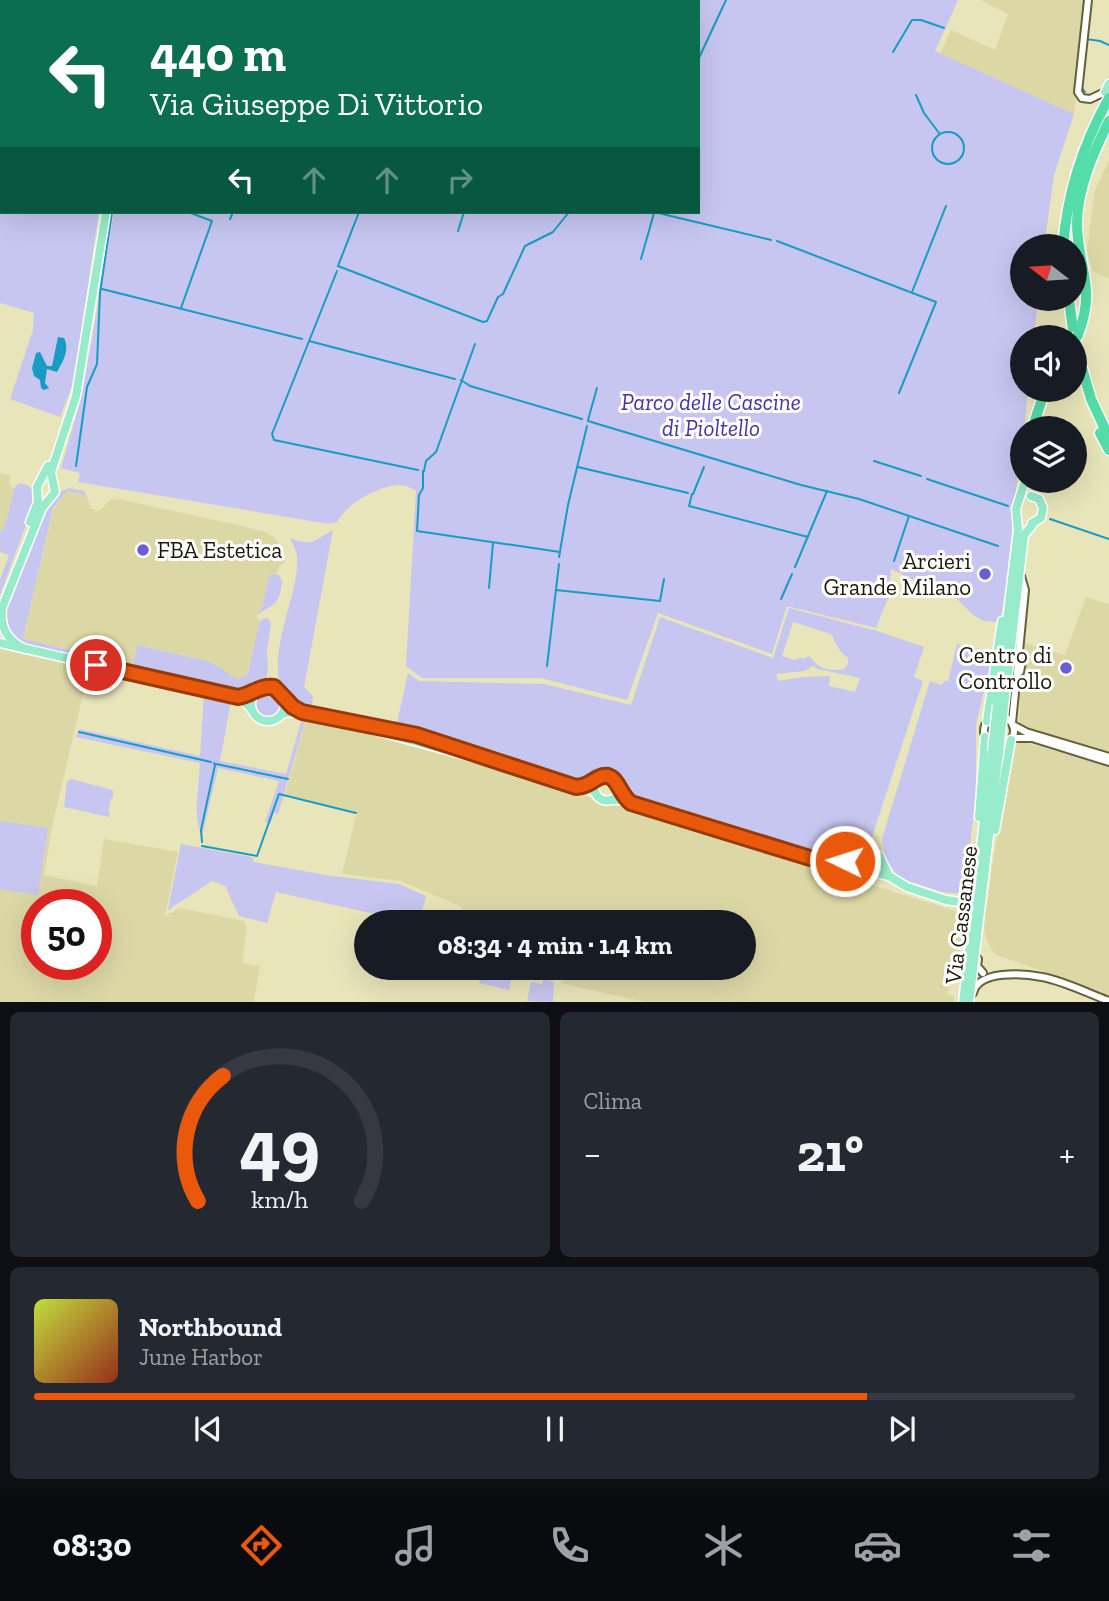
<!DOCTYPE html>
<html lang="it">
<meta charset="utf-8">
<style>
:root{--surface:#171b24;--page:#242831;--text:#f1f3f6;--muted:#9ea1a6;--line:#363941;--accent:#ea580c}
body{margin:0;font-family:"Zilla Slab",serif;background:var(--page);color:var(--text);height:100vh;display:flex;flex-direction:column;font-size:26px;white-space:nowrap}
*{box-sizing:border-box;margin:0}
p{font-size:23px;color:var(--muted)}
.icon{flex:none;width:38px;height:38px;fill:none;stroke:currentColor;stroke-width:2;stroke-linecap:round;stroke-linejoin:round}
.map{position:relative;height:1002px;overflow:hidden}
.side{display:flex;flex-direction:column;gap:10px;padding:10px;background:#0d0f14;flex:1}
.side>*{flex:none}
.hud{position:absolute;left:0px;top:0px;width:700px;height:214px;box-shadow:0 7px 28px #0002;background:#0b6e4f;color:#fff;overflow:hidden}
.needle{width:46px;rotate:287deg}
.buttons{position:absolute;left:1010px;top:234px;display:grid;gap:14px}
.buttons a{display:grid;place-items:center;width:77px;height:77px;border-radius:50%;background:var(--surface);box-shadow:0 7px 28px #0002;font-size:35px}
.speed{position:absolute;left:21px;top:889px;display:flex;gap:14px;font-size:35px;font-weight:700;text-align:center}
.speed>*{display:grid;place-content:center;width:91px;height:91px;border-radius:50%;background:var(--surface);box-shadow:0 7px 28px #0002;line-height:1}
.speed .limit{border:10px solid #d22;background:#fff;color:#111}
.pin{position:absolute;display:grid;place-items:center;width:60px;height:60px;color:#fff;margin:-30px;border:4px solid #fff;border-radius:50%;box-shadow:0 2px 7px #0007}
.me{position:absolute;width:77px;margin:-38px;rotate:274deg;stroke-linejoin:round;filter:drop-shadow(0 0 5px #0008)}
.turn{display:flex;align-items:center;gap:24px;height:147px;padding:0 35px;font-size:32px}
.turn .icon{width:91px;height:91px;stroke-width:2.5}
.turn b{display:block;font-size:49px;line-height:60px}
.lanes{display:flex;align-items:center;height:66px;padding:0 35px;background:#0003;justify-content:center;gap:35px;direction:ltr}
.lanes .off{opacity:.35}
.big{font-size:52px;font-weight:700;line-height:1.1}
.side .card{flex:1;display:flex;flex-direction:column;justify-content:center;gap:10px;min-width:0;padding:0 24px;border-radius:10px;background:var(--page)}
.side .dial{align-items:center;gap:0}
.dial svg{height:182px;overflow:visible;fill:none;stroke:var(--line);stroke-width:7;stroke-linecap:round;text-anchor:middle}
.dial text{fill:var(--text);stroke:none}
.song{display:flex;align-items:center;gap:21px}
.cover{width:84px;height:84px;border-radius:10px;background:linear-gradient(135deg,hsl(70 70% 55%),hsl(10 70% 35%))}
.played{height:7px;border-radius:4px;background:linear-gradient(90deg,var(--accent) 80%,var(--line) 80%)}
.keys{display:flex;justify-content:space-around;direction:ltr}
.heat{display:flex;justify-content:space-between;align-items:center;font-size:38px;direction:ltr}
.side .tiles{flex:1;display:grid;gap:10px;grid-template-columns:1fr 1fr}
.card:last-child{grid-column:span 2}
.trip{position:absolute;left:354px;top:910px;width:402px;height:70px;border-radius:35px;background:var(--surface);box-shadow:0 7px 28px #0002;font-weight:700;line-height:70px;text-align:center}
.tabs{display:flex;height:112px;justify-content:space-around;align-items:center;background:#090b0e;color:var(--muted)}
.tabs .icon{width:49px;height:49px}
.tabs .selected{color:var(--accent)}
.tabs b{font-size:32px;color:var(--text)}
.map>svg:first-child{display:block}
.built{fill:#dcd8a6;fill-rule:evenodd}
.green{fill:#c6c6f0;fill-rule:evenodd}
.water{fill:#199cc3}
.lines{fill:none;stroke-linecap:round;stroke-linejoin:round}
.stream{stroke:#199cc3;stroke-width:2}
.minor-casing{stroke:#65613b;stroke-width:10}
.major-casing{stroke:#fff;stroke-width:11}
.highway-casing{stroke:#fff;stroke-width:13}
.minor{stroke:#fff;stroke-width:6}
.major{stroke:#98ebcb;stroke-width:8}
.highway{stroke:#54dda8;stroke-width:10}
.major-bridge-casing{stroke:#fff;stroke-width:11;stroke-linecap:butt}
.highway-bridge-casing{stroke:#fff;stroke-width:13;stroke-linecap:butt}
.major-bridge{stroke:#98ebcb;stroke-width:8}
.highway-bridge{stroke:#54dda8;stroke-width:10}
.route-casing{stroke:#983908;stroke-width:18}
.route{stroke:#ea580c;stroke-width:12}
.poi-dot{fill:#6b5dd7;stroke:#fff;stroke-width:2.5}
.labels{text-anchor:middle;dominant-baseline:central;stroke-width:6;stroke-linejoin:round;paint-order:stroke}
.park-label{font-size:23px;font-style:italic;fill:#4732a6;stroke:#fff}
.poi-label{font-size:23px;fill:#1b1909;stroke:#fff;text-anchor:end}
.street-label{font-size:23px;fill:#1b1909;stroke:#fff}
</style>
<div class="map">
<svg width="1109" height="1003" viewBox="0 0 1109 1003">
<rect width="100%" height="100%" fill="#e8e5ba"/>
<g class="built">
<path d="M 981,0 L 1086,0 L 1074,114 L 985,74 L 935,65 L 951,30 L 995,50 L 1008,14 Z"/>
<path d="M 1109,160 L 1109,279 L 1093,271 L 1087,250 L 1095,190 Z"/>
<path d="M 0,473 L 11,475 L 9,484 L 14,489 L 6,522 L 0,534 Z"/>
<path d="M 67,491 L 85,494 L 92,509 L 99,511 L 110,500 L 118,499 L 229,523 L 265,532 L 276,539 L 283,550 L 285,563 L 280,565 L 276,574 L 269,576 L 262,607 L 256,616 L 260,621 L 249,669 L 245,677 L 238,680 L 233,678 L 211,662 L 139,645 L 134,664 L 23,639 L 53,510 Z"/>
<path d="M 1086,597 L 1109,604 L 1109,754 L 1026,728 L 1019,723 L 1021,655 L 1025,643 L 1065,655 Z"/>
<path d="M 0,645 L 90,665 L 52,827 L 44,875 L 97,886 L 104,839 L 178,852 L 165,916 L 180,908 L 244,921 L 247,927 L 242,963 L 260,966 L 254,1002 L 0,1003 ZM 37,905 L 96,905 L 96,964 L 37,964 Z"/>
<path d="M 306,718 L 416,744 L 592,798 L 600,805 L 617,805 L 965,914 L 959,959 L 947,994 L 954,996 L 954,1002 L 649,1003 L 561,983 L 562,968 L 744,968 L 744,922 L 511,922 L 463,910 L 458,905 L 400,881 L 342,874 L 357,812 L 285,795 Z"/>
<path d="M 1019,741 L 1109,766 L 1109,995 L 994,954 L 986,938 L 984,927 L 993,860 L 1014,749 Z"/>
</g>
<g class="green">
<path d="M 0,0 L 177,0 L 2,2 L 2,212 L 99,212 L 73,383 L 60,417 L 10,399 L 33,330 L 34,313 L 0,303 Z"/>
<path d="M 192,0 L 958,0 L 935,51 L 1074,114 L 1054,175 L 1044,247 L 1022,247 L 1022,299 L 1038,299 L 1034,338 L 1022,338 L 1022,390 L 1028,390 L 1024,429 L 1022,429 L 1007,583 L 1000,622 L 984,621 L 972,614 L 946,588 L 912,579 L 891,569 L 888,598 L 876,628 L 787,606 L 772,654 L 658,613 L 627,700 L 541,678 L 422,678 L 406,666 L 416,490 C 410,488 405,485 399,485 C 379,485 345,505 337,522 L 329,524 L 78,482 L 80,473 L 61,468 L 82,395 L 114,212 L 698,212 L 698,2 L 191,2 Z"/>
<path d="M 18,484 C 31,482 35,492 34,503 L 0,595 L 0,580 L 9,555 L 0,552 L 0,534 L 6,522 L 14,489 Z"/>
<path d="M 69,488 L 84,491 L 88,498 L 84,494 L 67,491 L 53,508 L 23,639 L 133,664 L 138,645 L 211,662 L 238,680 L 248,673 L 259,624 L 262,619 L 267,618 L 271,622 L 267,651 L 268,670 L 266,678 L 248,692 L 234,693 L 20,644 L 10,635 L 3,611 L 44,507 L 60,492 Z"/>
<path d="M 333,530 L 304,687 L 313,696 L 311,711 C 243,691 301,602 297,558 C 297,551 293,544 290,538 C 314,547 314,540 333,530 Z"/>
<path d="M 272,574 L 279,575 L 282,581 C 279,607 275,602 256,616 L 262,607 L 269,576 Z"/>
<path d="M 789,608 L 877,631 L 924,647 L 914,677 L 923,681 L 871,840 L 867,848 L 861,853 L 847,857 L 821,856 L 634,799 C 620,789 622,769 599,774 C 593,776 589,779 583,780 L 470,743 L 396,727 L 408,673 L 419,681 L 544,684 L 631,705 L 660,617 L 773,658 ZM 793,622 L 831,634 L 840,651 L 848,658 L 848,664 L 844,669 C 830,672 817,669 810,656 L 803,659 L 801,657 L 795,660 L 782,656 ZM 813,666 L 818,669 L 860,678 L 855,692 L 829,686 L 830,676 L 802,677 L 778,681 L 776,674 L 804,671 Z"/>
<path d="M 957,644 L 993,652 L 976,725 L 976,795 L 964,894 L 942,892 L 908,881 L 897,875 L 886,860 L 882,839 L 930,681 L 942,685 L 944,681 L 948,681 Z"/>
<circle cx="268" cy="704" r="15"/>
<path d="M 204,695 L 231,701 L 220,761 L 286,774 L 302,719 L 306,718 L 278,814 L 274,813 L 271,823 L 265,822 L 279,781 L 218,768 L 202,836 C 192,814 199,787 200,763 L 76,737 L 79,729 L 200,756 Z"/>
<path d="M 71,779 L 113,790 L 113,798 L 111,798 L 108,812 L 110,813 L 109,817 L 64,807 L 67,782 Z"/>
<path d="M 0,821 L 48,828 L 38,895 L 0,889 Z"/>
<path d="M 181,844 L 252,857 L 254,862 L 325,875 L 399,884 L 426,896 L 419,922 L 411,922 L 276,892 L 267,923 L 239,916 L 225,886 L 212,881 L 168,910 Z"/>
<path d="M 483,968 L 496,968 L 513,972 L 509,990 L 479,983 Z"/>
<path d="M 544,979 L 554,982 L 553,1002 L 527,1001 L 531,982 L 542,984 Z"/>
</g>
<path class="water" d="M 58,337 L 64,338 C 70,349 63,362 57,372 L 47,369 L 45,383 L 49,388 L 44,390 L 41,388 L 40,380 L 34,376 L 32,368 L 36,353 L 40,352 L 47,366 L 52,366 Z"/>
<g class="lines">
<g class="stream">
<path d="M 171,2 L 172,0"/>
<path d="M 314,2 L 315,0"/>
<path d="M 441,2 L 442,0"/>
<path d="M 578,2 L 579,0"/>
<path d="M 654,2 L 655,0"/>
<path d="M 1081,37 L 1084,0"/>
<path d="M 1086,39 L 1100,41 L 1109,45"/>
<path d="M 0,52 L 2,52"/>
<path d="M 893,52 L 912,20 L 921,20 L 944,28"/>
<path d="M 698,60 L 726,0"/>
<path d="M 1085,92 L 1082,88 L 1085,57"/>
<path d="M 916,95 L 924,113 L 939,133"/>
<circle cx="948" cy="148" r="16"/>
<path d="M 654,212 L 771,240"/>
<path d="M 230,219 L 233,212"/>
<path d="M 458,231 L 464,212"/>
<path d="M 777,241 L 936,302 L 899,393"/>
<path d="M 641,259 L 654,213"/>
<path d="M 338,266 L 483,322 L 487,321 L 498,297 L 503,294 L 525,246 L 553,232 L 569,212"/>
<path d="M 338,266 L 359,212"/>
<path d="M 337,271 L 272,434 L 274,440 L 418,470"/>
<path d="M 102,289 L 302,339"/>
<path d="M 912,292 L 946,206"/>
<path d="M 181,308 L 212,221 L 188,212"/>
<path d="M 309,341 L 455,379"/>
<path d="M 461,380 L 470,386 L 582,419"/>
<path d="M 588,420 L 597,388"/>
<path d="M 588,421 L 801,485 L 859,499 L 998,546"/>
<path d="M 874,461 L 921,476"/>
<path d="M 76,466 L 87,387 L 97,364 L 100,293 L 112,212"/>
<path d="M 578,467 L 688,493"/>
<path d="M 423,471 L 423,488 L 419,495 L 417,531 L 560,552"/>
<path d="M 424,471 L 426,461 L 436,452 L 475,344"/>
<path d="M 927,479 L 1008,506"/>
<path d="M 692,494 L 689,506 L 808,537"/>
<path d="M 693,494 L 704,467"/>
<path d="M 1050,519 L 1109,539"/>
<path d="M 559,557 L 568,505 L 587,426"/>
<path d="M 894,561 L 909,516"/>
<path d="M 795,567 L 827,491"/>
<path d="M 489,588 L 493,543"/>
<path d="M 556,590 L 660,601 L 664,579"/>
<path d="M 781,599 L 792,574"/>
<path d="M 547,666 L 559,564"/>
<path d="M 79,732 L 211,762"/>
<path d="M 216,764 L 288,779"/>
<path d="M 202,842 L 201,830 L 215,765 L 214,763"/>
<path d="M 202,846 L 257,856 L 279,794 L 356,813"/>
</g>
<defs>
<g id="minor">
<path d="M 1088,0 L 1078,92 L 1082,98 L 1090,99 L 1105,92"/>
<path d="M 1020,672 L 1023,657"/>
<circle cx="999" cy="731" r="15"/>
<path d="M 1012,723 L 1025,590 L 1021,576"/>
<path d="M 1013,725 L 1026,732 L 1109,757"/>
<path d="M 1012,738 L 1032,738 L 1109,762"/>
<path d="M 978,959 L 977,966 L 983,973"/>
<path d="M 973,993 C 978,970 1023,973 1042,977 C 1064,981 1087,993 1109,1001"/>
</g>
<g id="major">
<path d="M 182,2 L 182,0"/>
<path d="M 1105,92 L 1109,84"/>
<path d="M 1031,496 L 1039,499 L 1043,508 L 1041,518 L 1032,523"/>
<path d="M 30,522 L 38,502 L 37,487 L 48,466"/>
<path d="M 0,643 L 238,697 L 251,708"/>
<path d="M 25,649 C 7,640 0,628 2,608 L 42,508 L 55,492 L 51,472 L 76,396 L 106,212"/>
<circle cx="268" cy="704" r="17"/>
<path d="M 997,705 L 1018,529 L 1016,509 L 1025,481"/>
<path d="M 1004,706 L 1024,535 L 1034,523"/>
<path d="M 283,713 L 302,712 L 335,719"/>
<path d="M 330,718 L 589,789 L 595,792"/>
<path d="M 987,721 L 1002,621"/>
<path d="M 399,731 L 431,739"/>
<path d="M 582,786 C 591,784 596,778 604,776 C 618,773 619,793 627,800"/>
<path d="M 594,787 C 595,799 605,804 615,798"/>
<path d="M 612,800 L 624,800 L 810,858 L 845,861 L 857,866 L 867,874 L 876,873 L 889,876 L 907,887 L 946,900 L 966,903 L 974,909"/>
<path d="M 979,817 L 985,737"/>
<path d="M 995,830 L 1011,740"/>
<path d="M 846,861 L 873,852 L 880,857 L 889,876"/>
<path d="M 963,1003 L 992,751"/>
<path d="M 969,1003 L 999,752"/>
</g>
<g id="highway">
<path d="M 1063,247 C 1067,194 1083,144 1109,98"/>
<path d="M 1069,299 L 1074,338"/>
<path d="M 1078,335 C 1097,286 1077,268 1077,223 C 1077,189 1094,151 1109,121"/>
<path d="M 1074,341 L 1091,399 L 1109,438"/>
<path d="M 1032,429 L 1045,390"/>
<path d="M 1100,433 L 1109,450"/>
</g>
</defs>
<use href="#minor" class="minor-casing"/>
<use href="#major" class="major-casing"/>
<use href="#highway" class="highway-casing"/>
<use href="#minor" class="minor"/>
<use href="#major" class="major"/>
<use href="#highway" class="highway"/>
<defs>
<g id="major-bridge">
<path d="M 992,751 L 997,705"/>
<path d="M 999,752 L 1004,706"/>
</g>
<path id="highway-bridge" d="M 1074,342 L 1078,335"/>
</defs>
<use href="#major-bridge" class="major-bridge-casing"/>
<use href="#highway-bridge" class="highway-bridge-casing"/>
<use href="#major-bridge" class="major-bridge"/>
<use href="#highway-bridge" class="highway-bridge"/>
</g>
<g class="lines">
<defs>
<path id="route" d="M 96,665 L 238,697 C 251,695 260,685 274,687 L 293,707 L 302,712 L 417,735 L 576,787 C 591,786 592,779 603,776 C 617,773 619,794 631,803 L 810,858 L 845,861"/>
</defs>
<use href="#route" class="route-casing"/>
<use href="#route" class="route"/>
</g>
<g class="poi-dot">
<circle cx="143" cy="550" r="7"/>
<circle cx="985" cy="574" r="7"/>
<circle cx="1066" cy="668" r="7"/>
</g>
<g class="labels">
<g class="park-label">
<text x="711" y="402">Parco delle Cascine<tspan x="711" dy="26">di Pioltello</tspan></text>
</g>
<g class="poi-label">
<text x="157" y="550" text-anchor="start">FBA Estetica</text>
<text x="971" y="561">Arcieri<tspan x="971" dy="26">Grande Milano</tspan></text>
<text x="1052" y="655">Centro di<tspan x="1052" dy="26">Controllo</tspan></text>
</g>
<g class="street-label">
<text transform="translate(961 915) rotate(-83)">Via Cassanese</text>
</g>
</g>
</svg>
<div class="buttons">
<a><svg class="needle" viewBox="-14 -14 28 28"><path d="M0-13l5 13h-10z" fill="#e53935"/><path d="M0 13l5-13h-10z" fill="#9ea1a6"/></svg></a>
<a><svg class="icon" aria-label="sound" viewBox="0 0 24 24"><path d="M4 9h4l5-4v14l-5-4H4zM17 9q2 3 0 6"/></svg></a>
<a><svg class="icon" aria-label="layers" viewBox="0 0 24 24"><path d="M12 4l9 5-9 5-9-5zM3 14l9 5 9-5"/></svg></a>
</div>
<div class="speed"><div class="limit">50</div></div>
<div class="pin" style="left:96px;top:665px;background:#d93025"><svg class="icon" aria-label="arrive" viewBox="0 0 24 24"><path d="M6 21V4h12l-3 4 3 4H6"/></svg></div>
<svg class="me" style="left:845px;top:861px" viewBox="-20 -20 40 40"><circle r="17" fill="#ea580c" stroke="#fff" stroke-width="3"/><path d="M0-11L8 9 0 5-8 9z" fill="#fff"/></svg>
<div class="trip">08:34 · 4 min · 1.4 km</div>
<div class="hud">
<div class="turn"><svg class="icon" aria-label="left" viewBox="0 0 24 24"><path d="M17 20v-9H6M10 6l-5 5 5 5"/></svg><div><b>440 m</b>Via Giuseppe Di Vittorio</div></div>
<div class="lanes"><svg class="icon" aria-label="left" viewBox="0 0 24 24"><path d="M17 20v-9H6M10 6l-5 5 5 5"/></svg><svg class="icon off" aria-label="ahead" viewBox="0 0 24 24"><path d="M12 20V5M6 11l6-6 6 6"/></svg><svg class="icon off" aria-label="ahead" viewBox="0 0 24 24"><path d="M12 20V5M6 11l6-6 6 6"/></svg><svg class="icon off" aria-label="right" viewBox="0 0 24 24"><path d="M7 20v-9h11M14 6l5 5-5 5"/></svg></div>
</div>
</div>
<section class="side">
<div class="tiles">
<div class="card dial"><svg viewBox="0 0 100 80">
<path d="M14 69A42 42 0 1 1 86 69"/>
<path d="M14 69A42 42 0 0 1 25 14" stroke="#ea580c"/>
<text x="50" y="56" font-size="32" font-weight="700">49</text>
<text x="50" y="72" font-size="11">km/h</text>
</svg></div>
<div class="card"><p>Clima</p>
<div class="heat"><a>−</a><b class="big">21°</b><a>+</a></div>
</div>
<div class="card">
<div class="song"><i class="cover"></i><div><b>Northbound</b><p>June Harbor</p></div></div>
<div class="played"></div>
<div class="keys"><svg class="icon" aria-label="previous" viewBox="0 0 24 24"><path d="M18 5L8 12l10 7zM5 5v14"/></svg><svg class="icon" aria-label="pause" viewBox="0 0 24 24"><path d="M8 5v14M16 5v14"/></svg><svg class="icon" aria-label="next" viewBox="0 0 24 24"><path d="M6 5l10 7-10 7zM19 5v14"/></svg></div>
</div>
</div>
</section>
<nav class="tabs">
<b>08:30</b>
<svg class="icon selected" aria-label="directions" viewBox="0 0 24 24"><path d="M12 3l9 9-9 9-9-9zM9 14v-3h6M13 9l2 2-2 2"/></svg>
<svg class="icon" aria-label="music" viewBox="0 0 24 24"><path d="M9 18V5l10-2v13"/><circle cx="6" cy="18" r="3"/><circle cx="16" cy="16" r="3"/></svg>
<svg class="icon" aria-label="phone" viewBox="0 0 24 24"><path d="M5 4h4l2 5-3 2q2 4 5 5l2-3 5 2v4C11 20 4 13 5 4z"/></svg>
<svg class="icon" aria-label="climate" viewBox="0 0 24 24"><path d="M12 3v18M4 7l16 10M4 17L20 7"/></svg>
<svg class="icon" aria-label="car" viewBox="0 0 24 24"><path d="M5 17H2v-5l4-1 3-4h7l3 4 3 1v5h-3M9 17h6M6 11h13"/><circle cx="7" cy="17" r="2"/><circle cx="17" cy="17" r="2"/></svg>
<svg class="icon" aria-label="filters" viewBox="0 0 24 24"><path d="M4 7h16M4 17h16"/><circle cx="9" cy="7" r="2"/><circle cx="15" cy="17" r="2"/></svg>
</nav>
